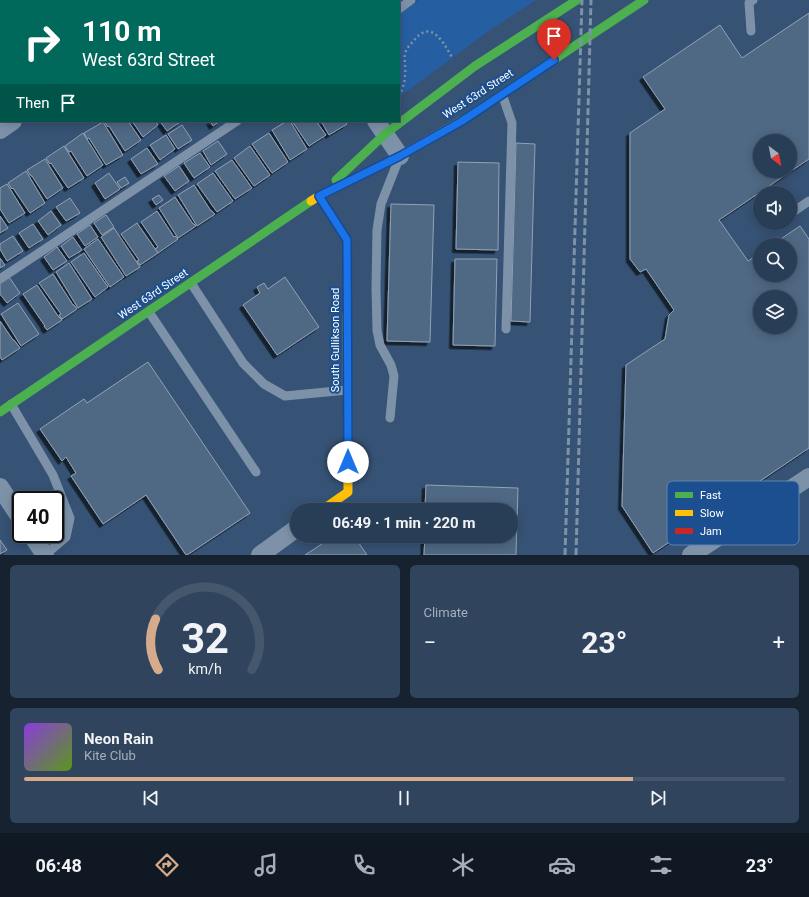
<!DOCTYPE html>
<meta charset="utf-8">
<style>
:root{--surface:#283e57;--page:#30455d;--text:#f1f3f6;--muted:#a5aeba;--line:#44576d;--accent:#d6ab8b}
body{margin:0;font-family:Roboto,sans-serif;background:var(--page);color:var(--text);height:100vh;display:flex;flex-direction:column;font-size:15px;white-space:nowrap}
*{box-sizing:border-box;margin:0}
p{font-size:13px;color:var(--muted)}
.icon{flex:none;width:22px;height:22px;fill:none;stroke:currentColor;stroke-width:2;stroke-linecap:round;stroke-linejoin:round}
.map{position:relative;height:555px;overflow:hidden}
.sheet{display:flex;flex-direction:column;gap:10px;padding:10px;background:#162230;flex:1}
.sheet>*{flex:none}
.hud{position:absolute;left:0px;top:0px;width:400px;height:122px;box-shadow:0 2px 10px #0003,0 0 0 1px var(--line);background:#00695c;color:#fff;overflow:hidden}
.needle{width:26px;rotate:148deg}
.controls{position:absolute;left:753px;top:134px;display:grid;gap:8px}
.controls a{display:grid;place-items:center;width:44px;height:44px;border-radius:50%;background:var(--surface);box-shadow:0 2px 10px #0003,0 0 0 1px var(--line);font-size:20px}
.speed{position:absolute;left:12px;top:491px;display:flex;gap:8px;font-size:20px;font-weight:700;text-align:center}
.speed>*{display:grid;place-content:center;width:52px;height:52px;border-radius:50%;background:var(--surface);box-shadow:0 2px 10px #0003,0 0 0 1px var(--line);line-height:1}
.speed .limit{border:2px solid #111;border-radius:6px;background:#fff;color:#111}
.pin{position:absolute;display:grid;place-items:center;width:34px;height:34px;color:#fff;margin:-41px -17px;border-radius:50% 50% 50% 0;rotate:-45deg;box-shadow:0 0 4px #0007}
.pin .icon{rotate:45deg}
.me{position:absolute;width:44px;margin:-22px;rotate:0deg;stroke-linejoin:round;filter:drop-shadow(0 0 3px #0008)}
.turn{display:flex;align-items:center;gap:14px;height:84px;padding:0 16px;font-size:18px}
.turn .icon{width:52px;height:52px;stroke-width:2.5}
.turn b{display:block;font-size:28px;line-height:34px}
.then{display:flex;align-items:center;height:38px;padding:0 16px;background:#0003;gap:8px;font-size:15px}
.big{font-size:30px;font-weight:700;line-height:1.1}
.sheet .widget{flex:1;display:flex;flex-direction:column;justify-content:center;gap:6px;min-width:0;padding:0 14px;border-radius:6px;background:var(--page)}
.sheet .dial{align-items:center;gap:0}
.dial svg{height:104px;overflow:visible;fill:none;stroke:var(--line);stroke-width:7;stroke-linecap:round;text-anchor:middle}
.dial text{fill:var(--text);stroke:none}
.song{display:flex;align-items:center;gap:12px}
.cover{width:48px;height:48px;border-radius:6px;background:linear-gradient(135deg,hsl(270 70% 55%),hsl(90 70% 35%))}
.played{height:4px;border-radius:2px;background:linear-gradient(90deg,var(--accent) 80%,var(--line) 80%)}
.keys{display:flex;justify-content:space-around;direction:ltr}
.heat{display:flex;justify-content:space-between;align-items:center;font-size:22px;direction:ltr}
.sheet .tiles{flex:1;display:grid;gap:10px;grid-template-columns:1fr 1fr}
.widget:last-child{grid-column:span 2}
.trip{position:absolute;left:290px;top:503px;width:228px;height:40px;border-radius:20px;background:var(--surface);box-shadow:0 2px 10px #0003,0 0 0 1px var(--line);font-weight:700;line-height:40px;text-align:center}
.tabs{display:flex;height:64px;justify-content:space-around;align-items:center;background:#101923;color:var(--muted)}
.tabs .icon{width:28px;height:28px}
.tabs .active{color:var(--accent)}
.tabs b{font-size:18px;color:var(--text)}
.map>svg:first-child{display:block}
.green{fill:#265fa1}
.building{fill:#506783;stroke:#92a2b6;fill-rule:evenodd;filter:url(#shadow)}
.lines{fill:none;stroke-linecap:round;stroke-linejoin:round}
.path{stroke:#7d92a8;stroke-width:2.5;stroke-dasharray:2 3;stroke-linecap:butt}
.lane{stroke:#7d92a8;stroke-width:9}
.street{stroke:#7d92a8;stroke-width:18}
.fast{stroke:#4caf50;stroke-width:9}
.slow{stroke:#ffc107;stroke-width:9}
.jam{stroke:#c62828;stroke-width:9}
.rail{stroke:#7e92a7;stroke-width:3;stroke-dasharray:7 3;stroke-linecap:butt}
.route-casing{stroke:#114b97;stroke-width:10}
.route{stroke:#1a73e8;stroke-width:7}
.labels{text-anchor:middle;dominant-baseline:central;stroke-width:4;stroke-linejoin:round;paint-order:stroke}
.street-label{font-size:11px;fill:#fff;stroke:#1b4f8f}
.key{fill:#1b4f8f;stroke:#5f84b1;stroke-width:1}
.key-label{font-size:11px;fill:#fff}
</style>
<div class="map">
<svg width="809" height="555" viewBox="0 0 809 555">
<defs>
<filter id="shadow"><feDropShadow dx="-3.5" dy="3.5" stdDeviation="0" flood-color="#0009"/></filter>
</defs>
<rect width="100%" height="100%" fill="#365274"/>
<path class="green" d="M 419,0 L 536,0 L 490,30 L 399,97 L 399,14 Z"/>
<g class="building">
<path d="M 61,0 L 84,0 L 85,1 L 62,1 Z"/>
<path d="M 89,0 L 112,0 L 110,1 L 89,1 Z"/>
<path d="M 326,0 L 345,0 L 343,1 L 326,1 Z"/>
<path d="M 360,0 L 382,0 L 383,1 L 359,1 Z"/>
<path d="M 809,13 L 809,159 L 719,220 L 748,261 L 760,253 L 760,275 L 790,275 L 790,245 L 772,245 L 800,226 L 809,239 L 809,448 L 653,553 L 622,506 L 626,365 L 665,339 L 669,315 L 674,310 L 646,269 L 640,272 L 630,259 L 630,133 L 665,109 L 643,77 L 720,25 L 742,58 ZM 760,141 L 790,141 L 790,171 L 760,171 ZM 760,297 L 790,297 L 790,327 L 760,327 Z"/>
<path d="M 0,39 L 1,40 L 1,72 L 0,73 Z"/>
<path d="M 104,121 L 128,121 L 141,140 L 125,151 L 109,126 L 108,127 Z"/>
<path d="M 132,121 L 155,121 L 158,125 L 143,137 Z"/>
<path d="M 160,121 L 179,121 L 180,122 L 167,131 Z"/>
<path d="M 210,121 L 220,121 L 213,126 Z"/>
<path d="M 287,121 L 290,121 L 307,149 L 290,160 L 272,130 Z"/>
<path d="M 292,121 L 316,121 L 326,135 L 309,146 Z"/>
<path d="M 321,121 L 344,121 L 347,124 L 329,135 Z"/>
<path d="M 103,122 L 123,155 L 106,165 L 89,138 L 87,139 L 84,133 Z"/>
<path d="M 182,125 L 192,140 L 178,149 L 168,134 Z"/>
<path d="M 83,133 L 103,165 L 87,176 L 71,151 L 69,152 L 65,146 Z"/>
<path d="M 269,133 L 288,162 L 272,173 L 252,144 Z"/>
<path d="M 166,135 L 175,149 L 160,160 L 150,145 Z"/>
<path d="M 218,141 L 227,154 L 211,165 L 203,151 Z"/>
<path d="M 516,143 L 535,144 L 530,322 L 511,321 Z"/>
<path d="M 64,146 L 84,178 L 68,188 L 51,163 L 50,164 L 46,158 Z"/>
<path d="M 250,146 L 270,175 L 254,186 L 234,158 Z"/>
<path d="M 147,148 L 158,164 L 141,174 L 131,159 Z"/>
<path d="M 200,153 L 210,167 L 194,178 L 184,163 Z"/>
<path d="M 45,159 L 63,188 L 47,199 L 32,176 L 31,176 L 27,170 Z"/>
<path d="M 232,160 L 252,188 L 235,199 L 215,171 Z"/>
<path d="M 458,162 L 499,163 L 498,250 L 456,249 Z"/>
<path d="M 179,166 L 189,181 L 175,191 L 164,176 Z"/>
<path d="M 26,171 L 45,203 L 30,213 L 13,188 L 12,189 L 8,183 Z"/>
<path d="M 109,173 L 120,189 L 105,199 L 95,183 Z"/>
<path d="M 213,173 L 233,201 L 217,212 L 197,184 Z"/>
<path d="M 125,177 L 129,183 L 121,188 L 117,182 Z"/>
<path d="M 7,184 L 25,213 L 9,223 L 0,209 L 0,188 Z"/>
<path d="M 194,185 L 211,211 L 212,211 L 215,214 L 197,226 L 178,195 Z"/>
<path d="M 159,195 L 163,200 L 156,205 L 152,199 Z"/>
<path d="M 175,197 L 193,224 L 194,224 L 196,226 L 178,238 L 159,208 Z"/>
<path d="M 70,198 L 80,213 L 66,221 L 56,207 Z"/>
<path d="M 391,204 L 434,205 L 430,342 L 387,341 Z"/>
<path d="M 51,211 L 61,225 L 48,235 L 38,221 Z"/>
<path d="M 157,211 L 174,237 L 175,236 L 178,239 L 158,253 L 155,249 L 158,247 L 141,222 Z"/>
<path d="M 106,215 L 114,227 L 102,235 L 94,223 Z"/>
<path d="M 0,216 L 8,228 L 0,233 Z"/>
<path d="M 137,223 L 158,253 L 140,265 L 137,261 L 139,260 L 121,234 Z"/>
<path d="M 33,224 L 43,239 L 29,248 L 19,233 Z"/>
<path d="M 90,225 L 98,237 L 85,246 L 77,234 Z"/>
<path d="M 114,228 L 140,267 L 126,276 L 101,237 Z"/>
<path d="M 13,236 L 23,251 L 7,261 L 0,249 L 0,244 Z"/>
<path d="M 73,237 L 82,250 L 69,258 L 61,246 Z"/>
<path d="M 98,239 L 124,277 L 110,287 L 84,249 Z"/>
<path d="M 57,247 L 67,261 L 53,270 L 44,257 Z"/>
<path d="M 84,253 L 108,287 L 95,297 L 71,262 Z"/>
<path d="M 0,258 L 5,265 L 0,268 Z"/>
<path d="M 455,259 L 497,259 L 495,346 L 453,345 Z"/>
<path d="M 69,263 L 92,299 L 78,308 L 56,272 Z"/>
<path d="M 53,274 L 73,305 L 74,305 L 77,309 L 62,319 L 59,315 L 61,314 L 39,283 Z"/>
<path d="M 9,277 L 20,293 L 7,303 L 0,294 L 0,283 Z"/>
<path d="M 285,277 L 319,327 L 277,355 L 243,305 L 260,293 L 257,287 L 264,283 L 268,289 Z"/>
<path d="M 37,285 L 58,316 L 62,320 L 47,330 L 44,326 L 45,326 L 23,294 Z"/>
<path d="M 18,303 L 39,334 L 21,346 L 1,314 Z"/>
<path d="M 0,321 L 13,340 L 14,340 L 20,348 L 2,360 L 0,357 Z"/>
<path d="M 148,362 L 250,513 L 187,555 L 186,555 L 146,495 L 103,524 L 71,476 L 76,473 L 66,457 L 62,461 L 40,429 L 84,399 L 87,403 Z"/>
<path d="M 426,485 L 518,488 L 516,555 L 424,555 L 425,536 L 511,536 L 511,510 L 425,510 Z"/>
<path d="M 334,536 L 354,536 L 367,555 L 305,555 Z"/>
<path d="M 0,540 L 7,550 L 0,554 Z"/>
</g>
<g class="lines">
<path class="path" d="M 399,96 C 402,90 405,83 405,75 C 406,68 404,61 405,54 C 406,48 412,43 416,38 C 433,19 445,46 453,59"/>
<g class="lane">
<path d="M 399,9 L 411,0"/>
<path d="M 751,31 L 749,3 L 753,0"/>
<path d="M 502,94 L 512,123 L 506,329"/>
<path d="M 790,214 L 809,201"/>
<path d="M 0,279 L 237,121"/>
<path d="M 191,283 L 243,363 L 264,384 L 285,396 L 347,390"/>
<path d="M 149,312 L 256,472"/>
<path d="M 11,404 L 53,475 L 70,518 L 66,537 L 45,555"/>
<path d="M 390,418 L 394,376 L 391,365 L 380,345 L 377,330 L 376,288 L 377,230 L 381,204 L 398,161"/>
</g>
<g class="street">
<path d="M 294,0 L 294,1"/>
<path d="M 199,1 L 200,0"/>
<path d="M 376,121 L 400,156"/>
<path d="M 0,130 L 13,121"/>
<path d="M 0,487 L 21,519"/>
<path d="M 31,534 L 45,555"/>
<path d="M 260,555 L 297,528"/>
<path d="M 691,555 L 809,477"/>
</g>
<g class="fast">
<path d="M 463,120 L 644,0"/>
<path d="M 336,180 L 385,134 L 475,66 L 577,0"/>
<path d="M 0,412 L 311,201"/>
</g>
<g class="slow">
<path d="M 311,201 L 319,196 L 400,156 L 463,120"/>
<path d="M 322,510 L 348,492 L 347,314"/>
</g>
<path class="jam" d="M 319,196 L 347,240 L 347,314"/>
<g class="rail">
<path d="M 565,555 L 582,0"/>
<path d="M 576,555 L 591,0"/>
</g>
</g>
<g class="lines">
<defs>
<path id="route" d="M 348,462 L 347,240 L 319,196 L 400,156 L 462,121 L 554,60"/>
</defs>
<use href="#route" class="route-casing"/>
<use href="#route" class="route"/>
</g>
<g class="labels">
<g class="street-label">
<text transform="translate(478 94) rotate(-33)">West 63rd Street</text>
<text transform="translate(153 294) rotate(-34)">West 63rd Street</text>
<text transform="translate(335 340) rotate(-90)">South Gullikson Road</text>
</g>
</g>
<rect x="667" y="481" width="132" height="64" rx="6" class="key"/>
<rect x="675" y="492" width="18" height="6" fill="#4caf50"/>
<rect x="675" y="510" width="18" height="6" fill="#ffc107"/>
<rect x="675" y="528" width="18" height="6" fill="#c62828"/>
<g class="key-label">
<text x="700" y="499">Fast</text>
<text x="700" y="517">Slow</text>
<text x="700" y="535">Jam</text>
</g>
</svg>
<div class="controls">
<a><svg class="needle" viewBox="-14 -14 28 28"><path d="M0-13l5 13h-10z" fill="#e53935"/><path d="M0 13l5-13h-10z" fill="#a5aeba"/></svg></a>
<a><svg class="icon" aria-label="sound" viewBox="0 0 24 24"><path d="M4 9h4l5-4v14l-5-4H4zM17 9q2 3 0 6"/></svg></a>
<a><svg class="icon" aria-label="search" viewBox="0 0 24 24"><circle cx="10" cy="10" r="6"/><path d="M15 15l6 6"/></svg></a>
<a><svg class="icon" aria-label="layers" viewBox="0 0 24 24"><path d="M12 4l9 5-9 5-9-5zM3 14l9 5 9-5"/></svg></a>
</div>
<div class="speed"><div class="limit">40</div></div>
<div class="pin" style="left:554px;top:60px;background:#d93025"><svg class="icon" aria-label="arrive" viewBox="0 0 24 24"><path d="M6 21V4h12l-3 4 3 4H6"/></svg></div>
<svg class="me" style="left:348px;top:462px" viewBox="-20 -20 40 40"><circle r="19" fill="#fff"/><path d="M0-13L10 11 0 6-10 11z" fill="#1a73e8"/></svg>
<div class="trip">06:49 · 1 min · 220 m</div>
<div class="hud">
<div class="turn"><svg class="icon" aria-label="right" viewBox="0 0 24 24"><path d="M7 20v-9h11M14 6l5 5-5 5"/></svg><div><b>110 m</b>West 63rd Street</div></div>
<div class="then">Then<svg class="icon" aria-label="arrive" viewBox="0 0 24 24"><path d="M6 21V4h12l-3 4 3 4H6"/></svg></div>
</div>
</div>
<section class="sheet">
<div class="tiles">
<div class="widget dial"><svg viewBox="0 0 100 80">
<path d="M14 69A42 42 0 1 1 86 69"/>
<path d="M14 69A42 42 0 0 1 12 30" stroke="#d6ab8b"/>
<text x="50" y="56" font-size="32" font-weight="700">32</text>
<text x="50" y="72" font-size="11">km/h</text>
</svg></div>
<div class="widget"><p>Climate</p>
<div class="heat"><a>−</a><b class="big">23°</b><a>+</a></div>
</div>
<div class="widget">
<div class="song"><i class="cover"></i><div><b>Neon Rain</b><p>Kite Club</p></div></div>
<div class="played"></div>
<div class="keys"><svg class="icon" aria-label="previous" viewBox="0 0 24 24"><path d="M18 5L8 12l10 7zM5 5v14"/></svg><svg class="icon" aria-label="pause" viewBox="0 0 24 24"><path d="M8 5v14M16 5v14"/></svg><svg class="icon" aria-label="next" viewBox="0 0 24 24"><path d="M6 5l10 7-10 7zM19 5v14"/></svg></div>
</div>
</div>
</section>
<nav class="tabs">
<b>06:48</b>
<svg class="icon active" aria-label="directions" viewBox="0 0 24 24"><path d="M12 3l9 9-9 9-9-9zM9 14v-3h6M13 9l2 2-2 2"/></svg>
<svg class="icon" aria-label="music" viewBox="0 0 24 24"><path d="M9 18V5l10-2v13"/><circle cx="6" cy="18" r="3"/><circle cx="16" cy="16" r="3"/></svg>
<svg class="icon" aria-label="phone" viewBox="0 0 24 24"><path d="M5 4h4l2 5-3 2q2 4 5 5l2-3 5 2v4C11 20 4 13 5 4z"/></svg>
<svg class="icon" aria-label="climate" viewBox="0 0 24 24"><path d="M12 3v18M4 7l16 10M4 17L20 7"/></svg>
<svg class="icon" aria-label="car" viewBox="0 0 24 24"><path d="M5 17H2v-5l4-1 3-4h7l3 4 3 1v5h-3M9 17h6M6 11h13"/><circle cx="7" cy="17" r="2"/><circle cx="17" cy="17" r="2"/></svg>
<svg class="icon" aria-label="filters" viewBox="0 0 24 24"><path d="M4 7h16M4 17h16"/><circle cx="9" cy="7" r="2"/><circle cx="15" cy="17" r="2"/></svg>
<b>23°</b>
</nav>
